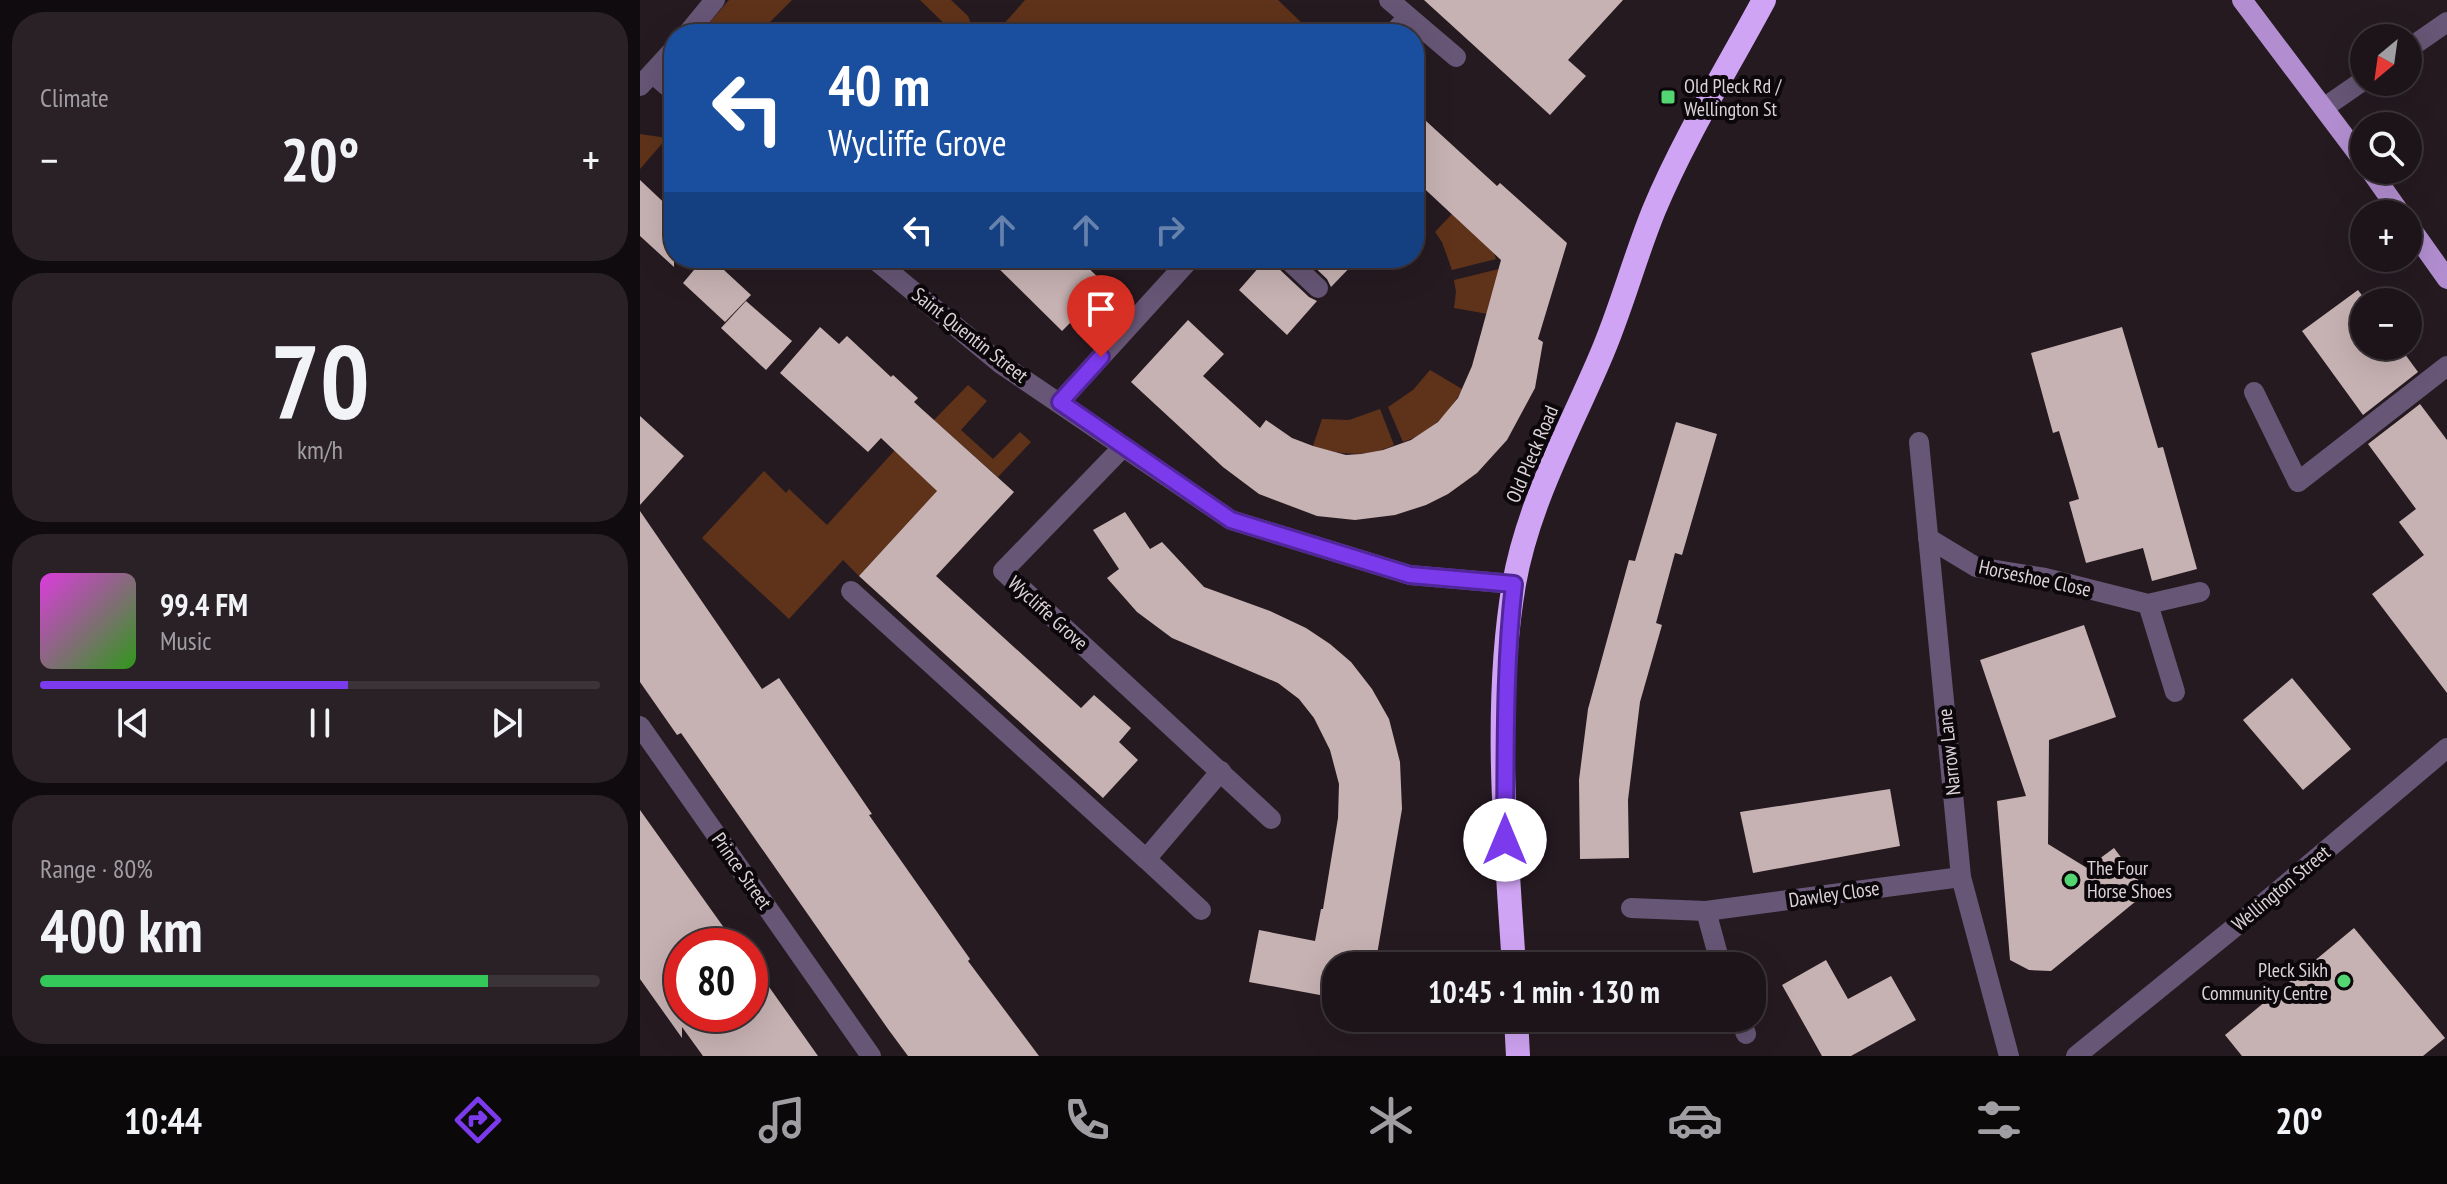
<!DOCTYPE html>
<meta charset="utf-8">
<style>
:root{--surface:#1c1419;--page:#292126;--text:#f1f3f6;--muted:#a09ea2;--line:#3a3338;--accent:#7c3aed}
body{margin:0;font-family:"PT Sans Narrow",sans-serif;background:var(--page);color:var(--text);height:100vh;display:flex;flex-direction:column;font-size:30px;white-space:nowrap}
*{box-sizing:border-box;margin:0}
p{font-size:26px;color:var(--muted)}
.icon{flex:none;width:44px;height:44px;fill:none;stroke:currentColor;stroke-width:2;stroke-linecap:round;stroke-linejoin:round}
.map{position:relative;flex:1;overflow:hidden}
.panel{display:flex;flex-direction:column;gap:12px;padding:12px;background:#0f0b0e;width:640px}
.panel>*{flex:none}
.top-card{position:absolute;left:24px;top:24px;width:760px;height:244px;border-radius:32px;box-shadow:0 8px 32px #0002,0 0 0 2px var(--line);background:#1a4fa0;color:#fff;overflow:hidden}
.needle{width:52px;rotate:209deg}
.fabs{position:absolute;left:1710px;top:24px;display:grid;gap:16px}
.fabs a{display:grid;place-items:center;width:72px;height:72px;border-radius:50%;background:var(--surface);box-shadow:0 8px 32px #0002,0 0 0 2px var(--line);font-size:40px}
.speed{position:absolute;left:24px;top:928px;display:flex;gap:16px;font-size:40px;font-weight:700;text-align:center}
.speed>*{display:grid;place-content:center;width:104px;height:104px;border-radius:50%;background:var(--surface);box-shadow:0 8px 32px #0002,0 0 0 2px var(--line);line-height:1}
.speed .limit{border:12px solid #d22;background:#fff;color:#111}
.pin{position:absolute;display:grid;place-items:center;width:68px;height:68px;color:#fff;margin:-82px -34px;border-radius:50% 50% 50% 0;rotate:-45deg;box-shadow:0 0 8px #0007}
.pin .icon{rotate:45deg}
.me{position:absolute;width:88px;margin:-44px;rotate:0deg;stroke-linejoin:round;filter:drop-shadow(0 0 6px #0008)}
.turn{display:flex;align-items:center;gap:28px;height:168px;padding:0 32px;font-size:36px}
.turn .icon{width:104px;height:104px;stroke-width:2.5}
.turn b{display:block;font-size:56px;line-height:68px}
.lanes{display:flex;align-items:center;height:76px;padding:0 32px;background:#0003;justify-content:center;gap:40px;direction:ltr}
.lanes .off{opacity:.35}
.big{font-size:60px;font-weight:800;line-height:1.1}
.panel .tile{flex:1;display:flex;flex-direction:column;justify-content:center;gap:12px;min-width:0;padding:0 28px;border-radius:32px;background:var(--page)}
.panel .dial{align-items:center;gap:0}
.dial b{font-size:104px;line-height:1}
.song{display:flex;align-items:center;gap:24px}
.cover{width:96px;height:96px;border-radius:12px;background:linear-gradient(135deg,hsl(300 70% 55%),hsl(110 70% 35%))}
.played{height:8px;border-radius:4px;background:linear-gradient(90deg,var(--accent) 55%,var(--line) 55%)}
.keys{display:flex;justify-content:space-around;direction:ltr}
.heat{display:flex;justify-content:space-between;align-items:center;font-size:44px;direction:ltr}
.charge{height:12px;border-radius:6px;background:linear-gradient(90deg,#34c759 80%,var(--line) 0)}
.trip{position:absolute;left:682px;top:952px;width:444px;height:80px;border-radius:32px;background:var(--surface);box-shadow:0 8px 32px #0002,0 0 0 2px var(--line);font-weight:800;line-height:80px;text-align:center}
.tab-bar{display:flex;height:128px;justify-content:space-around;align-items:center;background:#0b080a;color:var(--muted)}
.tab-bar .icon{width:56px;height:56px}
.tab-bar .active{color:var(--accent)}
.tab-bar b{font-size:36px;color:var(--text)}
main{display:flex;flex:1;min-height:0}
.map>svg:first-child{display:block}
.green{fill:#5f331a}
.building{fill:#c7b2b3}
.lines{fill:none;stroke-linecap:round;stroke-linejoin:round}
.minor{stroke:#675676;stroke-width:20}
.major{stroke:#b28ed0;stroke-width:20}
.highway{stroke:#d0a4f4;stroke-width:24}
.route-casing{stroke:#51269a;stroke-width:20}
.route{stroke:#7c3aed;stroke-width:14}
.poi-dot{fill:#53d672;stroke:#0c070a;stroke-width:3}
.labels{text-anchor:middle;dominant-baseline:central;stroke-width:8;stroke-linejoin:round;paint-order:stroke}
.poi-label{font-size:20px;fill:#dcd3d8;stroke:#0c070a;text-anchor:start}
.street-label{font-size:20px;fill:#dcd3d8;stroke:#0c070a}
</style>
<main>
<section class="panel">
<div class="tile"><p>Climate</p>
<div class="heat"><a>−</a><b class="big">20°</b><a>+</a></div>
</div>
<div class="tile dial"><b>70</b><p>km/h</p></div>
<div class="tile">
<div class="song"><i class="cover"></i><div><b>99.4 FM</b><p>Music</p></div></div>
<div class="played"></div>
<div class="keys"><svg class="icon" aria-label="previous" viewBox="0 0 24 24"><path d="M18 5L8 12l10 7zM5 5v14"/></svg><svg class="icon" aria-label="pause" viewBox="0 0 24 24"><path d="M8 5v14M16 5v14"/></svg><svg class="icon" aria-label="next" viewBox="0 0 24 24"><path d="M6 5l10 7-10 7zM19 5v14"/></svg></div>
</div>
<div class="tile"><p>Range · 80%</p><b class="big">400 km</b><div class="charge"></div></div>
</section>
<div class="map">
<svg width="1807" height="1056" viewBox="0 0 1807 1056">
<rect width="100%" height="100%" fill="#261a21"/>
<g class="green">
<path d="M 89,0 L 152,0 L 118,34 L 65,34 L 70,22 Z"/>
<path d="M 280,0 L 311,0 L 328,16 L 335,34 L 315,34 Z"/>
<path d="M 385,0 L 638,0 L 664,25 L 655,34 L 355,34 Z"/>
<path d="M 0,134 L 27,138 L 0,169 Z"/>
<path d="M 812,214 L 854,253 L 856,259 L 812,270 L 802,242 L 795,232 Z"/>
<path d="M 859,269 L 848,314 L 814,308 L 816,292 L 814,280 Z"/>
<path d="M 790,370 L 822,389 C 811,413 788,434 763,442 L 748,407 L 773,390 Z"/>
<path d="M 328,385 L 347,401 L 321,430 L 353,459 L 380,432 L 391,442 L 358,477 L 294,420 Z"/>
<path d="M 740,409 L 754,445 C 726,458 701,455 673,446 L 682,419 L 709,420 Z"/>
<path d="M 255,450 L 297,491 L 219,576 L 203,560 L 149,619 L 62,538 L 124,471 L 146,493 L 149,489 L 187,525 Z"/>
</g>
<g class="building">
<path d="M 784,0 L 983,0 L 928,60 L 946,76 L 910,115 Z"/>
<path d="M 774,110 L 857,186 L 860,183 L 927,243 L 898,339 L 903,342 L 895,388 L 867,440 L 837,473 L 808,494 L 786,505 L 755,515 L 715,520 L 677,516 L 619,494 L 583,467 L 491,382 L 548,320 L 584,354 L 563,376 L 620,428 L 626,420 L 652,438 L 673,446 L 706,455 L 721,454 L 743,450 L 771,440 L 798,422 L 818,398 L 832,366 L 861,260 L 774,179 Z"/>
<path d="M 0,180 L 34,212 L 34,267 L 0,236 Z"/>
<path d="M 64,258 L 71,258 L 111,295 L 85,322 L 43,283 Z"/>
<path d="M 348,258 L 438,258 L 467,286 L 422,331 Z"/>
<path d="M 627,258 L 633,258 L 637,267 L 669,297 L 677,301 L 647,335 L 599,290 Z"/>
<path d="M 665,258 L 719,258 L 691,287 L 687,279 Z"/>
<path d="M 1718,290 L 1727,302 L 1724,302 L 1724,346 L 1759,346 L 1778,372 L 1723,415 L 1662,331 Z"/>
<path d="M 106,301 L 152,341 L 126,370 L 81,328 Z"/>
<path d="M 180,327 L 199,344 L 207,336 L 251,377 L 253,375 L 278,398 L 274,402 L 374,492 L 296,576 L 441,708 L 454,695 L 491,728 L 479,742 L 498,760 L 463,798 L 219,576 L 297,491 L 241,438 L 228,452 L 140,373 Z"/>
<path d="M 1482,327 L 1518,448 L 1523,447 L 1557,569 L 1512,581 L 1503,548 L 1446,563 L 1429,502 L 1439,499 L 1419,431 L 1413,433 L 1391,353 Z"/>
<path d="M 1780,404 L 1807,440 L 1807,693 L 1732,594 L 1784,555 L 1759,522 L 1776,509 L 1728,444 Z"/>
<path d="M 0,416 L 44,456 L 0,505 Z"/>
<path d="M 1036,422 L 1077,434 L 1042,555 L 1035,553 L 1016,623 L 1022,625 L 1000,702 L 988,800 L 989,858 L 940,859 L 939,780 L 948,709 L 989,560 L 995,561 Z"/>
<path d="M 0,511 L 122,689 L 139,678 L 232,814 L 229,815 L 330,959 L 328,961 L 399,1056 L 268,1056 L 248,1029 L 41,733 L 37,735 L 0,682 Z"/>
<path d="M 485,512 L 510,549 L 522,542 L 564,587 L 630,611 L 666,628 L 690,644 L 711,662 L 732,689 L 749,719 L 760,762 L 762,809 L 735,966 L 696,966 L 696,998 L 609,982 L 619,930 L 675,941 L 681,909 L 683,909 L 698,818 L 699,784 L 690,750 L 674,718 L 659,699 L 638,683 L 532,638 L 497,612 L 467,578 L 479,569 L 453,530 Z"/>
<path d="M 1444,625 L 1476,717 L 1409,740 L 1408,844 L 1447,868 L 1474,848 L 1507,892 L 1411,971 L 1389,970 L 1370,960 L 1357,801 L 1386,796 L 1340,660 Z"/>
<path d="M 1652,678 L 1711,749 L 1663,790 L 1603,720 Z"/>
<path d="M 1250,789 L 1260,846 L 1113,873 L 1100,812 Z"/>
<path d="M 0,810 L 97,946 L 42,946 L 42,1014 L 110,1014 L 110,960 L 178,1056 L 63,1056 L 42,1027 L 42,1038 L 0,979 Z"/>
<path d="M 1714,928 L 1805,1038 L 1783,1056 L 1602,1056 L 1585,1035 Z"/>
<path d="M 1186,960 L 1208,999 L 1251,976 L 1276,1020 L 1211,1056 L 1182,1056 L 1142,985 Z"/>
</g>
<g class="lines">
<g class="minor">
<path d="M 749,0 L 816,57"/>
<path d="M 47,34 L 75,0"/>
<path d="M 752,34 L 768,17"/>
<path d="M 1768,49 L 1807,22"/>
<path d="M 13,74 L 34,92"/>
<path d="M 0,86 L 34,49"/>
<path d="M 1685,107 L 1724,80"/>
<path d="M 233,258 L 361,364 L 591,520 L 770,575 L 874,584"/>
<path d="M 646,258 L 678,288"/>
<path d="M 1614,392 L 1658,482 L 1807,366"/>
<path d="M 420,402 L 551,258"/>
<path d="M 1279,442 L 1321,877 L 1369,1056"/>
<path d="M 483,447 L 363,571 L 631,819"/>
<path d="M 1288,538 L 1336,567 L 1405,578 L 1508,604 L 1560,592"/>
<path d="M 211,591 L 506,859"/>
<path d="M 1508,604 L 1535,692"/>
<path d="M 0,726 L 231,1056"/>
<path d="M 991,908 L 1066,911 L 1321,877"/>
<path d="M 561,910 L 506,859 L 581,771"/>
<path d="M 1066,911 L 1081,966"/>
<path d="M 1100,1018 L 1106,1034"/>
<path d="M 1436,1056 L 1606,918 L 1807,748"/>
</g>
<g class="major">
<path d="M 1602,0 L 1724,162"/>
<path d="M 1730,170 L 1761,214"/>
<path d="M 1768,224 L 1807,279"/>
</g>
<g class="highway">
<path d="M 874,966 C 866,843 853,707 874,584 C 888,504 928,433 960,358 C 981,310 994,259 1014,210 C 1044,138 1087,69 1124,0"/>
<path d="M 876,1018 L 878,1056"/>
</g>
</g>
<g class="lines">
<defs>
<path id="route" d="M 461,357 L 420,402 L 591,520 L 770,575 L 874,584 C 864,670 866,754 865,840"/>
</defs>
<use href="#route" class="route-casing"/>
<use href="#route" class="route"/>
</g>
<g class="poi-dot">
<rect x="1020" y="89" width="16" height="16" rx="4"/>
<circle cx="1431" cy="880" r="8"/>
<circle cx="1704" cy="981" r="8"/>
</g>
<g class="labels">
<g class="poi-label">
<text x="1044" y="86">Old Pleck Rd /<tspan x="1044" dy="23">Wellington St</tspan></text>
<text x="1447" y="868">The Four<tspan x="1447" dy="23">Horse Shoes</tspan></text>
<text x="1688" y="970" text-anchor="end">Pleck Sikh<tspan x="1688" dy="23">Community Centre</tspan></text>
</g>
<g class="street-label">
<text transform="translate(330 335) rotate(38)">Saint Quentin Street</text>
<text transform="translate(892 454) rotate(-67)">Old Pleck Road</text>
<text transform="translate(1395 578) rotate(12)">Horseshoe Close</text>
<text transform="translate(408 613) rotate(42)">Wycliffe Grove</text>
<text transform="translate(1309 752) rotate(-96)">Narrow Lane</text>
<text transform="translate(102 871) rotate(55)">Prince Street</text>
<text transform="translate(1641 888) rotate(-40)">Wellington Street</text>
<text transform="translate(1194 894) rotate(-8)">Dawley Close</text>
</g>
</g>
</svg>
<div class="fabs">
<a><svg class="needle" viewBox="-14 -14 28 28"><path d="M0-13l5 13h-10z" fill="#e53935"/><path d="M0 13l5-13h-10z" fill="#a09ea2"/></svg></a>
<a><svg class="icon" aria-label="search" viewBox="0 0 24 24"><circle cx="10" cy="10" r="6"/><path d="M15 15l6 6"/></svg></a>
<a>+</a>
<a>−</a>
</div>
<div class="speed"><div class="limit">80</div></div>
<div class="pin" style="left:461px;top:357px;background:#d93025"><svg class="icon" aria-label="arrive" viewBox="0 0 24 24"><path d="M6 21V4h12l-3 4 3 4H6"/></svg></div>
<svg class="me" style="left:865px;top:840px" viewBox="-20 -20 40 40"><circle r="19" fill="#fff"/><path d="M0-13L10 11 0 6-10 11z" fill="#7c3aed"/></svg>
<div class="trip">10:45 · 1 min · 130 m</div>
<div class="top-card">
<div class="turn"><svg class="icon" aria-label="left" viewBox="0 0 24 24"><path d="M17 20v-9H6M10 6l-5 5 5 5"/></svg><div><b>40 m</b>Wycliffe Grove</div></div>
<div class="lanes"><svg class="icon" aria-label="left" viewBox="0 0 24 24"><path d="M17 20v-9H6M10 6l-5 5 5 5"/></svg><svg class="icon off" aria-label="ahead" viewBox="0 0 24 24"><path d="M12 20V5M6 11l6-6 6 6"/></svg><svg class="icon off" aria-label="ahead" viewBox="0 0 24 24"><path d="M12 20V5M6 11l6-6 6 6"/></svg><svg class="icon off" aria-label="right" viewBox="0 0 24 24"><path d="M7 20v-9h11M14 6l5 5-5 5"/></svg></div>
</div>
</div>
</main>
<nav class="tab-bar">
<b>10:44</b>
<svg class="icon active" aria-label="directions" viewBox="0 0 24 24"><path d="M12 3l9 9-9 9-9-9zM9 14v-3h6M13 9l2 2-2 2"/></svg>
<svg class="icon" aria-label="music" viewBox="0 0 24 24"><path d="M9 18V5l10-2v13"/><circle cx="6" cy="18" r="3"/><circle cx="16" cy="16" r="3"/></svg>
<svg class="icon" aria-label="phone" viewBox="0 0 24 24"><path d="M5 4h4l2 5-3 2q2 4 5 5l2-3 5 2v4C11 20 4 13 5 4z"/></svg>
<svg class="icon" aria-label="climate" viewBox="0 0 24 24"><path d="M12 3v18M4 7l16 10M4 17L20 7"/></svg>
<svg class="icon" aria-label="car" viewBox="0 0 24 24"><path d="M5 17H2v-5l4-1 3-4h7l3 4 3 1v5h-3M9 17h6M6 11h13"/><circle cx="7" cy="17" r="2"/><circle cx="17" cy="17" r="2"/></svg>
<svg class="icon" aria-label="filters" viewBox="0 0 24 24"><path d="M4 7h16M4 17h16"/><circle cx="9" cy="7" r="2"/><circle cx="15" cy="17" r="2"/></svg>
<b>20°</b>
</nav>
